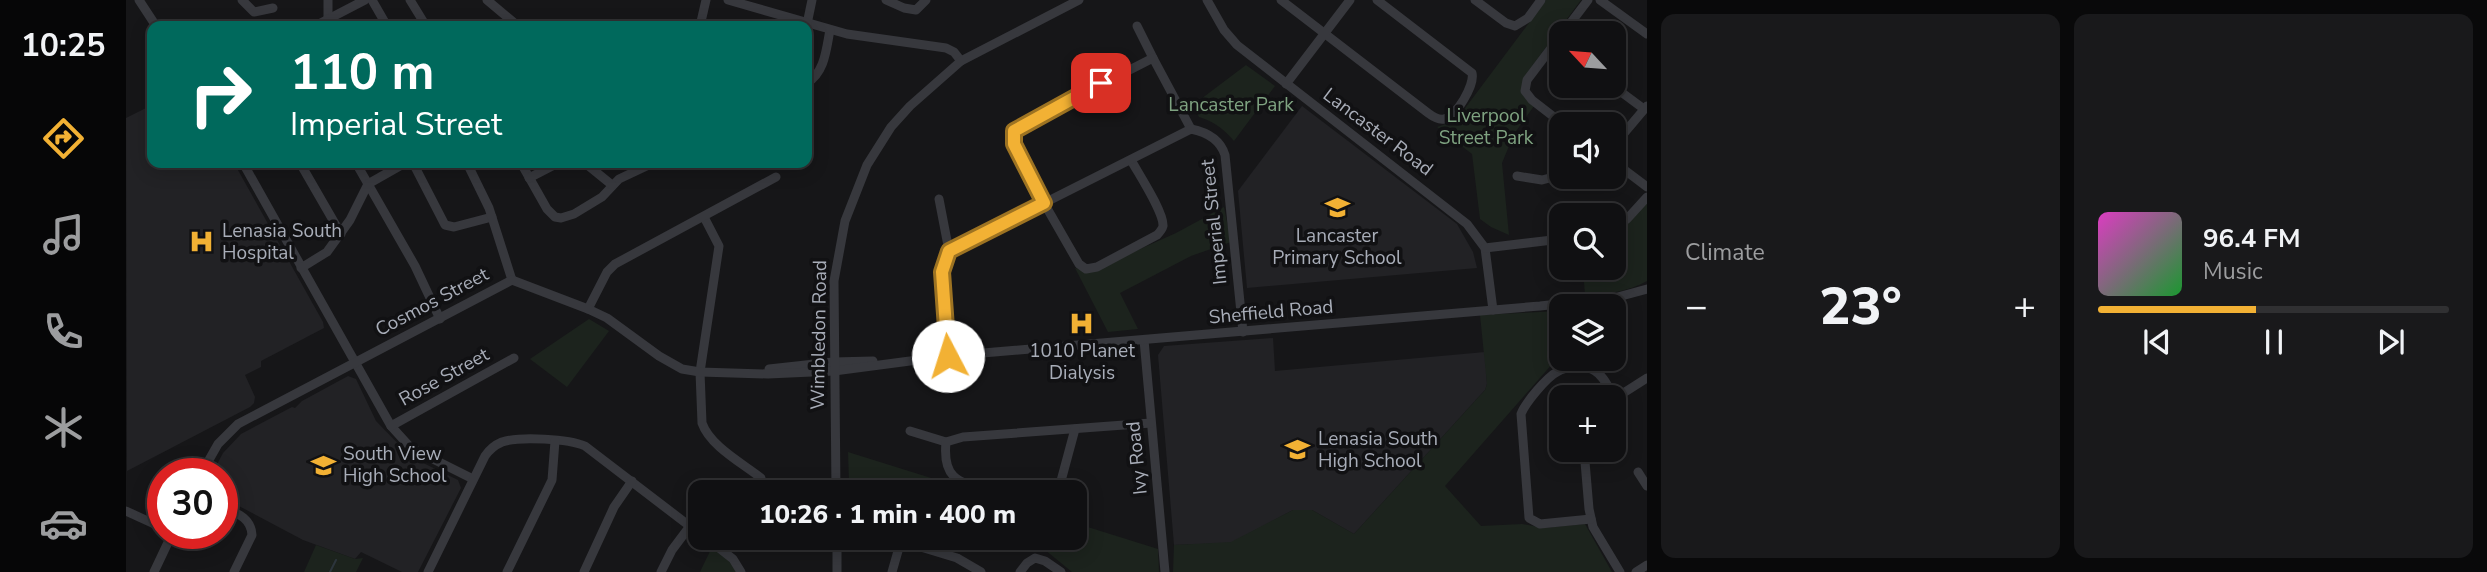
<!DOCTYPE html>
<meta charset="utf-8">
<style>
:root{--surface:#101012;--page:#19191b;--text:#f1f3f6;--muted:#9c9d9f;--line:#303032;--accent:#f2b134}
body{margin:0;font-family:"Nunito Sans",sans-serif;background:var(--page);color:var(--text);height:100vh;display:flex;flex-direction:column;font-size:26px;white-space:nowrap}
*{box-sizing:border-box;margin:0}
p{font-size:23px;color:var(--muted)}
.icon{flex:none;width:38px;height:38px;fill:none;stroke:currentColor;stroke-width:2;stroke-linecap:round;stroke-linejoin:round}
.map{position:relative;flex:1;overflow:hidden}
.drawer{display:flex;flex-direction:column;gap:14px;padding:14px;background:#09090a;width:840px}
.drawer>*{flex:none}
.guide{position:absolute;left:21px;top:21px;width:665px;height:147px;border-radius:14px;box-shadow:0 4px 18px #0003,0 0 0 2px var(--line);background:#00695c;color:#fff;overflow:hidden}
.needle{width:46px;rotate:296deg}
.buttons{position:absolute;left:1423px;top:21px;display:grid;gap:14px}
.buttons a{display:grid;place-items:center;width:77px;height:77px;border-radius:14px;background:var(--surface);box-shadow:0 4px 18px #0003,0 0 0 2px var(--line);font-size:35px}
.speed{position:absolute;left:21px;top:458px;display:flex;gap:14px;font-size:35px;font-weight:700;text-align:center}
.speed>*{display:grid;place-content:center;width:91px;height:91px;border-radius:50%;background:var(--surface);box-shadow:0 4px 18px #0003,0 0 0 2px var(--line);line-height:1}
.speed .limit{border:10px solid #d22;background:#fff;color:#111}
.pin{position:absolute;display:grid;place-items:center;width:60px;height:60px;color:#fff;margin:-30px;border-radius:14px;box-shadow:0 4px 10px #0006}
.me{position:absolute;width:77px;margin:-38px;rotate:355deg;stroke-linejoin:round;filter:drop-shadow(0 0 5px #0008)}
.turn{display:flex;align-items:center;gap:24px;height:147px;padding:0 28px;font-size:32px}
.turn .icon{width:91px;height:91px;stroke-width:2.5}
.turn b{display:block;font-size:49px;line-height:60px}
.big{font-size:52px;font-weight:800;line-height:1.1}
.drawer .widget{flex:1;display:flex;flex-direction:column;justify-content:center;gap:10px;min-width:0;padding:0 24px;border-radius:14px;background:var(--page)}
.song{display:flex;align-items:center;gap:21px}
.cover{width:84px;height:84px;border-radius:10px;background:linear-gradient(135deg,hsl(310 70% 55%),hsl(130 70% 35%))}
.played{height:7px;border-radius:4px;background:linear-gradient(90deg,var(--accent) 45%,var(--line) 45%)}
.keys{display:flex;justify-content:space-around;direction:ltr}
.heat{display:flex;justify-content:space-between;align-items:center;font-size:38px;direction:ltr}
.drawer .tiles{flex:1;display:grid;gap:14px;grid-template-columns:repeat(2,1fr)}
.trip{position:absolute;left:562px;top:480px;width:399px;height:70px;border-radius:14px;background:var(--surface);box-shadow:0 4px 18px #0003,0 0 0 2px var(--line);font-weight:800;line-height:70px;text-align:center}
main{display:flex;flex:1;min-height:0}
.dock{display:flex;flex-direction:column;width:126px;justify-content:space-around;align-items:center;background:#060607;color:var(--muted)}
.dock .icon{width:49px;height:49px}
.dock .on{color:var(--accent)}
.dock b{font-size:32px;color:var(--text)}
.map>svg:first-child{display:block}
.built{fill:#222225}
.green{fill:#1c231d}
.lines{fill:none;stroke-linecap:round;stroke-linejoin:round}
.stream{stroke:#2c353c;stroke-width:2}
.minor{stroke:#37383d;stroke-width:9}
.route-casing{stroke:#9d7322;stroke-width:18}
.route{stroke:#f2b134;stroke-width:12}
.labels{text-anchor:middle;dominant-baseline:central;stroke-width:7;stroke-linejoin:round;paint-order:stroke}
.park-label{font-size:19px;fill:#7fa381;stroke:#111113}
.street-label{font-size:19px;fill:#a8adb8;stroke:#111113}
.poi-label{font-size:19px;fill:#a8adb8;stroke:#111113;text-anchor:start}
</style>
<main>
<nav class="dock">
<b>10:25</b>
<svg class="icon on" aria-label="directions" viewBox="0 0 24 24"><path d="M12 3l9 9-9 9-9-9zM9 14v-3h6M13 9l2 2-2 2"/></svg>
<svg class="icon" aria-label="music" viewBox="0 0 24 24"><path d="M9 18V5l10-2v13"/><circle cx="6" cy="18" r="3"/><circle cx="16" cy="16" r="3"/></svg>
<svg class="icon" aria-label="phone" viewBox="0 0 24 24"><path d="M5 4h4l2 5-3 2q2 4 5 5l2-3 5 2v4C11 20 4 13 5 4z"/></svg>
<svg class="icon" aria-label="climate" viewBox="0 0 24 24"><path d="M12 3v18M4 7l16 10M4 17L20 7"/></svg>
<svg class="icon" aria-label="car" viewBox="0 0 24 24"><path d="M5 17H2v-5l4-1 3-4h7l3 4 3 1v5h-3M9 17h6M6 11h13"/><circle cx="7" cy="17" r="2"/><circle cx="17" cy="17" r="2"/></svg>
</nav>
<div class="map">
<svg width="1521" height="572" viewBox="0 0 1521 572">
<rect width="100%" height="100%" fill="#161618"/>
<g class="built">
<path d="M 26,105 L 26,163 L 108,163 L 197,322 L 198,328 L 135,361 L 135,367 L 119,375 L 129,397 L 128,403 L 124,407 L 1,471 L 0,118 Z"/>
<path d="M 1176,106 L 1331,224 L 1347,252 L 1351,268 L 1121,288 L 1112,191 Z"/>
<path d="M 1147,338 L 1149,371 L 1359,352 L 1361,384 L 1359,390 L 1228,534 L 1186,510 L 1167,510 L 1105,543 L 1048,545 L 1032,355 L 1038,346 Z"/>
<path d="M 222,376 L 230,379 L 250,421 L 285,457 L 332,480 L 335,488 L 292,572 L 276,572 L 235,552 L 229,559 L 177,540 L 96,497 L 96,474 L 86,474 L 97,453 L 115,434 L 166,407 L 169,408 L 176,401 Z"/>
</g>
<g class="green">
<path d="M 1420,0 L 1455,0 L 1398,77 C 1394,91 1397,97 1408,106 L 1388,134 L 1376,163 L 1383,235 L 1365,227 L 1354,219 L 1346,154 L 1311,127 L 1326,122 L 1334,115 Z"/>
<path d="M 1120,65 L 1149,86 L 1108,141 C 1098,129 1087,121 1073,117 L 1067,105 Z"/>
<path d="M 1521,202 L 1521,281 C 1501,292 1482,294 1459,295 L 1457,269 L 1488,268 C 1488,235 1500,225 1521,202 Z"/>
<path d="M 1098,207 L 1105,242 L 1065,256 L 994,293 L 1012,329 L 982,332 L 949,268 L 965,271 L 1050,233 Z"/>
<path d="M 1435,311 L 1435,354 L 1319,486 L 1355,526 L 1396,524 L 1418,528 L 1459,524 L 1486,572 L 1047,572 L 1048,545 L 1105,542 L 1167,510 L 1186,510 L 1228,534 L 1359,390 L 1361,384 L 1354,315 Z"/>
<path d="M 463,319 L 483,331 L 441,387 L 404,359 Z"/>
<path d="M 722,452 L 850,492 L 755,492 L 723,482 Z"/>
<path d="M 949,523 L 1032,549 L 1033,572 L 946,572 L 907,540 L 898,537 L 948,537 Z"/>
<path d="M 190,545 L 229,559 L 237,558 L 230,572 L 178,572 Z"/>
<path d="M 586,547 L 604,560 L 611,572 L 574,572 Z"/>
</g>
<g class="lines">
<path class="stream" d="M 204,572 L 210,560"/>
<g class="minor">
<path d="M 13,0 L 30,26"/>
<path d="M 116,0 L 128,12 L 147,8"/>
<path d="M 202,0 L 202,19 L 207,26"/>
<path d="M 246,0 L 261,26"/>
<path d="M 284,0 L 300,26"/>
<path d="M 361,0 L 392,26"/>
<path d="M 602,0 L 721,34 L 820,48 L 828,52 L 835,61"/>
<path d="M 760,0 L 778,8 L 790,10 L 800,0"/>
<path d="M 1081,0 L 1098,30 L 1111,45 L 1341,224 L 1359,248 L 1367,310"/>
<path d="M 1155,0 L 1302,113 C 1306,116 1312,120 1318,119 C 1330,117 1349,85 1346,73 L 1251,0"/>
<path d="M 1349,0 L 1380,23 L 1389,26 L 1402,18 L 1415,0"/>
<path d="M 1474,0 L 1521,34"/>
<path d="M 681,24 L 686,0"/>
<path d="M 189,26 L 239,0"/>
<path d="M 574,26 L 580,0"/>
<path d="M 1011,26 L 1027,58"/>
<path d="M 1437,33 L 1462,0"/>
<path d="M 1435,35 L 1401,80 L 1399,91 L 1406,100 L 1437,124"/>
<path d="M 681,83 C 699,72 700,50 704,30"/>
<path d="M 1160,84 L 1224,0"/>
<path d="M 1487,86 L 1518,109"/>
<path d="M 1488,145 L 1521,106"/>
<path d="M 1005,160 C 1012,173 1038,212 1037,226 C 1036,230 1034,232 1031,235 L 971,267 L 960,269 L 953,264 L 918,203 L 888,144 L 887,135 L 892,127 L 1027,58 L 1065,129"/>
<path d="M 1488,162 L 1521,187"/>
<path d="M 117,163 L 265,426 L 285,448 L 347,479"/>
<path d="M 174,163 L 215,234"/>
<path d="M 230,163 L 289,266 L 314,319"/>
<path d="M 287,163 L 319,225 L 328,227 L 366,217"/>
<path d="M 341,163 L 363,208 L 386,280"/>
<path d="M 395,163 L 421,209 L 429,217 L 435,218 L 448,214 L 476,197 L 493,179 L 527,163"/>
<path d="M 459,163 L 486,185"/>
<path d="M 1391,176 L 1416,180 L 1435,175"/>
<path d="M 403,178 L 432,163"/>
<path d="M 813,199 L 823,251"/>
<path d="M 578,217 L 593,246 L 574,372 L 576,423 C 584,446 616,463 635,478"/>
<path d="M 1488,229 L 1501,219 L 1521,197"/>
<path d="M 1359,248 L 1435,239"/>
<path d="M 175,268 L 201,252 L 224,220 L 242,184 L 279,163"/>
<path d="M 462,309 L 481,272 L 489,264 L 650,177"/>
<path d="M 1018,340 L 1039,572"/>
<path d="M 822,356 L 816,272 L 823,251 L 1065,129 C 1080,132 1094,139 1099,155 L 1117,332"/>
<path d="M 643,369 L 707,362 L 747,361"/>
<path d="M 1488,399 L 1521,378"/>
<path d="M 265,426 L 388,358"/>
<path d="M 784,431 L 820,442"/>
<path d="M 1458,450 L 1463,509 L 1467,527 L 1494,572"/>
<path d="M 1512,472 L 1521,486"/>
<path d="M 75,474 L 92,444 L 112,424 L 386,280 L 462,309 L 481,318 L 533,356 L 556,369 L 574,372 L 642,374 L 708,371 L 822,356 L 1414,306 L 1488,298 L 1521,289"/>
<path d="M 710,492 L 708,281 L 719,221 L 741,165 L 765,127 L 784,106 L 835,61 L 953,0"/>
<path d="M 869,492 C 836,482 816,483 820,442 L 837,437 L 1025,423"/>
<path d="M 932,492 L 949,429"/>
<path d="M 96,507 C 110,513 125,517 126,535 L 108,572"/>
<path d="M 0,511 L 37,528"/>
<path d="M 1465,519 L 1414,524 L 1403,518 L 1395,414 C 1399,403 1421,377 1431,372 C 1440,366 1460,365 1469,371 C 1478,376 1483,389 1489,398"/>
<path d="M 579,537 L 607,559 L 615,572"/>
<path d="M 711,537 L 711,572"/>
<path d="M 775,541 L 831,558 L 855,572"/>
<path d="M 28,572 L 46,534"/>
<path d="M 302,572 L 359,456 C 363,450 369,445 376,442 C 394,436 443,439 459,446 L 574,534"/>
<path d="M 381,572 L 426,480 L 429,441"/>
<path d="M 458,572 L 488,507 L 506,481"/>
<path d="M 535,572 L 546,550 L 564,526"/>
<path d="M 766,572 L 776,537"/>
<path d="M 894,572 L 901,563 L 909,558 L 919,561 L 935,572"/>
<path d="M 1510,572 L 1521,565"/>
</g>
</g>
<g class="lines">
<defs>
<path id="route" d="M 822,356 L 816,272 L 823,251 L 918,203 L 888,144 L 888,131 L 975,83"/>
</defs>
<use href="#route" class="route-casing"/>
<use href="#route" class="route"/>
</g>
<defs>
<symbol id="school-bare" viewBox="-9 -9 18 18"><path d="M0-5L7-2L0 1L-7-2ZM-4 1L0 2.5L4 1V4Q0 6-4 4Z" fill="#f2b134" stroke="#111113" stroke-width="2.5" paint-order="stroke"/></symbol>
<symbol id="hospital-bare" viewBox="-9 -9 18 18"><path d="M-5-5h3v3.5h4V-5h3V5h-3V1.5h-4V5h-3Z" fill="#f2b134" stroke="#111113" stroke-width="2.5" paint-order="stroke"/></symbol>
</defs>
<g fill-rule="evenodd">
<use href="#school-bare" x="1194" y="190" width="35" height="35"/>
<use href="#hospital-bare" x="58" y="224" width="35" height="35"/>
<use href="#hospital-bare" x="938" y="306" width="35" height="35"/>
<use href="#school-bare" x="1154" y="432" width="35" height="35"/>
<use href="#school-bare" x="180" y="448" width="35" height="35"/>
</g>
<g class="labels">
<g class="park-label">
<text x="1105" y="105">Lancaster Park</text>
<text x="1360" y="116">Liverpool<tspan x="1360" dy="22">Street Park</tspan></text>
</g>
<g class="street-label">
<text transform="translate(1252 132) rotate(37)">Lancaster Road</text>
<text transform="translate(1088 222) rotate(-96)">Imperial Street</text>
<text transform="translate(306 302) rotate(-28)">Cosmos Street</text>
<text transform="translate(1145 312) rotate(-5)">Sheffield Road</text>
<text transform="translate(693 335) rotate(-89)">Wimbledon Road</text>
<text transform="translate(318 377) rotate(-29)">Rose Street</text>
<text transform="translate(1011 458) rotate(-96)">Ivy Road</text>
</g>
<g class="poi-label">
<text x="96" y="231">Lenasia South<tspan x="96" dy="22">Hospital</tspan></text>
<text x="1211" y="236" text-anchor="middle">Lancaster<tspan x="1211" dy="22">Primary School</tspan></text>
<text x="956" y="351" text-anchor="middle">1010 Planet<tspan x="956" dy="22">Dialysis</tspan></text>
<text x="1192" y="439">Lenasia South<tspan x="1192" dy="22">High School</tspan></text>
<text x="217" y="454">South View<tspan x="217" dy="22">High School</tspan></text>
</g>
</g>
</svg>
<div class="buttons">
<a><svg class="needle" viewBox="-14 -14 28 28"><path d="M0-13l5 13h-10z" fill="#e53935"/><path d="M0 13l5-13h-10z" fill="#9c9d9f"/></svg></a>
<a><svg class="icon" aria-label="sound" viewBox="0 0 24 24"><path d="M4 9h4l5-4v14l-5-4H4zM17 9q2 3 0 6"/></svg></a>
<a><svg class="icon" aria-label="search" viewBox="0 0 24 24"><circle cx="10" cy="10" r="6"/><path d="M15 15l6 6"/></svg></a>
<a><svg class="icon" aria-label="layers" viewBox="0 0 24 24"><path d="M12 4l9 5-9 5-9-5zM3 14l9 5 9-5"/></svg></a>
<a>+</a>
</div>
<div class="speed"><div class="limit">30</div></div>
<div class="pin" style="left:975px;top:83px;background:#d93025"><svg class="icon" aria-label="arrive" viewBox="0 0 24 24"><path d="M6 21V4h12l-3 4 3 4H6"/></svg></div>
<svg class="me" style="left:822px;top:356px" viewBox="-20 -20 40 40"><circle r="19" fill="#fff"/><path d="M0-13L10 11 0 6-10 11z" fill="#f2b134"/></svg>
<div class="trip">10:26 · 1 min · 400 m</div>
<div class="guide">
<div class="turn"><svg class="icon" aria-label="right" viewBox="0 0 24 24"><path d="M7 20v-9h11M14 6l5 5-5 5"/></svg><div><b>110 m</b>Imperial Street</div></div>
</div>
</div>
<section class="drawer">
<div class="tiles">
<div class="widget"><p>Climate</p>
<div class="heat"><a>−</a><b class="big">23°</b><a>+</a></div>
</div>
<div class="widget">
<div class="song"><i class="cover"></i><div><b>96.4 FM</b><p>Music</p></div></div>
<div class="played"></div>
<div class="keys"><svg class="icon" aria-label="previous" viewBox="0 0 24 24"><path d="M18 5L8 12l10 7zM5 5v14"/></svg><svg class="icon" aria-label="pause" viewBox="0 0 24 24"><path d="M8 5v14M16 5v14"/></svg><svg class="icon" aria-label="next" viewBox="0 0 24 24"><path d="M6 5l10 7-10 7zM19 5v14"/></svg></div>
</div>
</div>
</section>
</main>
